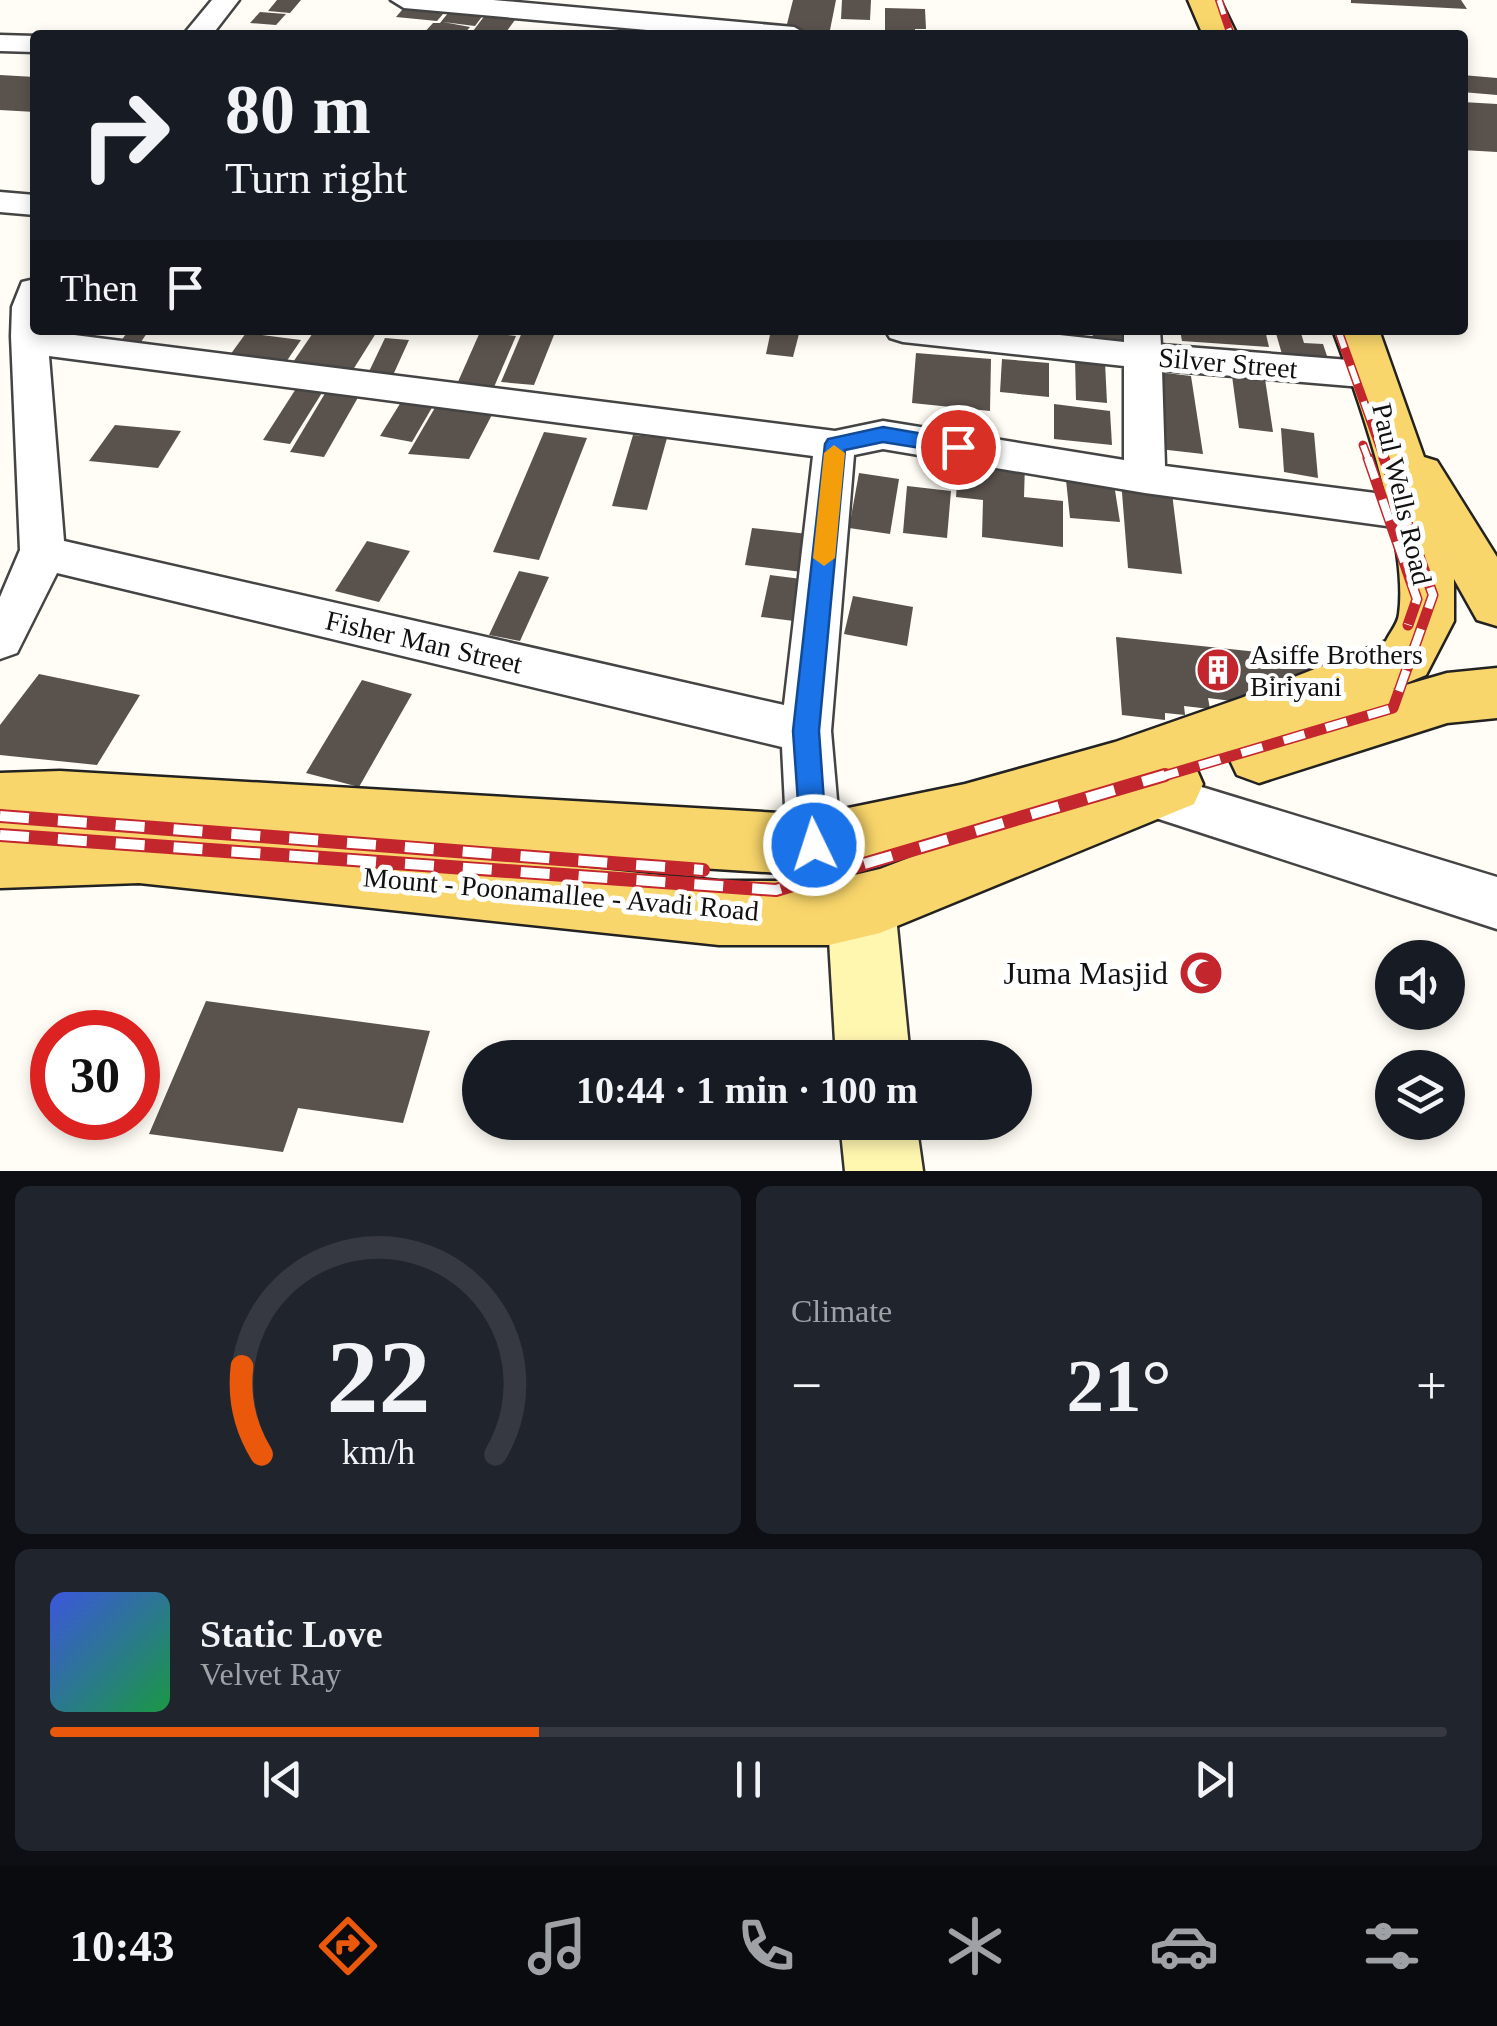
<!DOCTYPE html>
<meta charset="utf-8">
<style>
:root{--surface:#171b24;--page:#20242c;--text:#f1f3f6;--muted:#9ea1a6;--line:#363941;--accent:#ea580c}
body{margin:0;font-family:Georgia,serif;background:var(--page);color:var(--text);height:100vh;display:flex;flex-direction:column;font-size:38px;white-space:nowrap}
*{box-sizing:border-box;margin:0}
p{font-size:32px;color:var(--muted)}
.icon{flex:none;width:55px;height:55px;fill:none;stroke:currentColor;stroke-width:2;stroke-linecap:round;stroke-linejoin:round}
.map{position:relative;height:1171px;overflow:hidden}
.sheet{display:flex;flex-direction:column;gap:15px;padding:15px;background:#0d0f14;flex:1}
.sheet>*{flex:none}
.guide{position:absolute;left:30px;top:30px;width:1438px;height:305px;border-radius:10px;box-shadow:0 5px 15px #0003;background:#171b24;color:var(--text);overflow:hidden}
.buttons{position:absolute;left:1375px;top:940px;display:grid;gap:20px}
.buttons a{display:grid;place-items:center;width:90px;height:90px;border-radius:50%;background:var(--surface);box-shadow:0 5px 15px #0003;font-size:50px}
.speed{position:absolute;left:30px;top:1010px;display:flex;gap:20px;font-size:50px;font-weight:700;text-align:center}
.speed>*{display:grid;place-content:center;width:130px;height:130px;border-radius:50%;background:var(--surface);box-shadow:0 5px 15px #0003;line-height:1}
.speed .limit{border:15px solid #d22;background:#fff;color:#111}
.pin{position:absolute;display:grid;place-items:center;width:85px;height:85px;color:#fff;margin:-42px;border:5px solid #fff;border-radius:50%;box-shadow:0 2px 10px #0007}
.me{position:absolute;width:110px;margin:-55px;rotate:356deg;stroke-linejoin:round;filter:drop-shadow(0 0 8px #0008)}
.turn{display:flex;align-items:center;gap:35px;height:210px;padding:0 30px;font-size:45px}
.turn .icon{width:130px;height:130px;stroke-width:2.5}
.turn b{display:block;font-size:70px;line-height:85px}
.then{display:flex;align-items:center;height:95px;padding:0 30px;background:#0003;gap:20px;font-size:38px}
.big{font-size:75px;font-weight:800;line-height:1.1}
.sheet .tile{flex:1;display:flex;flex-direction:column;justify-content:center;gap:15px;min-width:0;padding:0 35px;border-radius:15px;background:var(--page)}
.sheet .dial{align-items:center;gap:0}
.dial svg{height:260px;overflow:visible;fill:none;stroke:var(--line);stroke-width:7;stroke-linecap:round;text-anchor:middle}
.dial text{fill:var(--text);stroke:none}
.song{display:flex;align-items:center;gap:30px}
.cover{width:120px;height:120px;border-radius:15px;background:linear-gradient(135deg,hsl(230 70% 55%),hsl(140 70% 35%))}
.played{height:10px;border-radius:5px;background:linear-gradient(90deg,var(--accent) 35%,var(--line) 35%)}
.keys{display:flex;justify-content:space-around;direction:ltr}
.heat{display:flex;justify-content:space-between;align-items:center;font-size:55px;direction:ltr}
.sheet .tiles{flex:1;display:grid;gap:15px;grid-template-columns:1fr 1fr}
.tile:last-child{grid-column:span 2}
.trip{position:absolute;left:462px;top:1040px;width:570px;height:100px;border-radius:50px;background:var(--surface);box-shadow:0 5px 15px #0003;font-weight:800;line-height:100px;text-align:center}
.tab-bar{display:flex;height:160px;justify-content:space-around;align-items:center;background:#090b0e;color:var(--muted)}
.tab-bar .icon{width:70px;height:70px}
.tab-bar .on{color:var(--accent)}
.tab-bar b{font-size:45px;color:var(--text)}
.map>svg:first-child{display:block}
.building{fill:#5a524d}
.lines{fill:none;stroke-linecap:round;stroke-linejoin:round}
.street-casing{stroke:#444;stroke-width:5}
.secondary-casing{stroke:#333;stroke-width:5}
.primary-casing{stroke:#222;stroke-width:5}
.street{fill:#fff;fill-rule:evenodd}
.secondary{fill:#fff6b0;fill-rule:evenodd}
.primary{fill:#f9d66b;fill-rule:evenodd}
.rail-far3-casing{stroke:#c4262e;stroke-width:8}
.rail-far2-casing{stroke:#c4262e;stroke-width:9}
.rail-far1-casing{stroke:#c4262e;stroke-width:11}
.rail-casing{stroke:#c4262e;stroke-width:14}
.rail-far3{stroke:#fff;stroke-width:5;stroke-dasharray:15;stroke-linecap:butt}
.rail-far2{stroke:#fff;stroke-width:6;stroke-dasharray:19;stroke-linecap:butt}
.rail-far1{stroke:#fff;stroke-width:8;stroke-dasharray:22;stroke-linecap:butt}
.rail{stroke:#fff;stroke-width:10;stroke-dasharray:29;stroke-linecap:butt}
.route{fill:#1a73e8;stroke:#114b97;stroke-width:2.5}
.slow{fill:#f59e0b}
.labels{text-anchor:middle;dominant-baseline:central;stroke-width:10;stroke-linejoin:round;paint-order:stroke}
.street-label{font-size:28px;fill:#111;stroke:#fff}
.poi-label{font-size:28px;fill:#111;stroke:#fff;text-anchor:start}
.near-poi-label{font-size:32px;fill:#111;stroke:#fff;text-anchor:end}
</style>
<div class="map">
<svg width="1497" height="1171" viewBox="0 0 1497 1171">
<rect width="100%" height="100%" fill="#fffdf5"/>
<g class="building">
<path d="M 277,0 L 301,0 L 290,13 L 268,11 Z"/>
<path d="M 793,0 L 836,0 L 829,35 L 785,32 Z"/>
<path d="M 842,0 L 871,0 L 870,20 L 841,19 Z"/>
<path d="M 1351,0 L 1461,0 L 1467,9 L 1351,3 Z"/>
<path d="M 408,3 L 449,7 L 437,21 L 396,17 Z"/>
<path d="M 453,7 L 487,10 L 475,26 L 443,22 L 470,27 L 463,35 L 422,35 L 433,23 L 440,23 Z"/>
<path d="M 885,8 L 925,9 L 926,29 L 915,29 L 915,35 L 885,35 Z"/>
<path d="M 489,10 L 520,13 L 504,35 L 470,35 Z"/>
<path d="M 260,12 L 286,14 L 276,25 L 250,23 Z"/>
<path d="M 0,75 L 35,77 L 35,112 L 0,110 Z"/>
<path d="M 1462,75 L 1497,78 L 1497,95 L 1462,92 Z"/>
<path d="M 1462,102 L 1497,104 L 1497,152 L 1462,150 Z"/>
<path d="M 129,330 L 149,330 L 135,351 L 115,349 Z"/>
<path d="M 315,330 L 378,330 L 351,373 L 291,365 Z"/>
<path d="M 523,330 L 556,330 L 534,385 L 501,382 Z"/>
<path d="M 771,330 L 800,330 L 793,357 L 766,354 Z"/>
<path d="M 1092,330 L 1131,330 L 1134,352 L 1094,347 Z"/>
<path d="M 1180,330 L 1265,330 L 1269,347 L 1182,341 Z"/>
<path d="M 1275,330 L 1300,330 L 1304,343 L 1323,344 L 1332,371 L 1286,368 Z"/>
<path d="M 480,332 L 516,336 L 494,387 L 457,384 Z"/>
<path d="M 246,333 L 301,340 L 286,362 L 230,355 Z"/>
<path d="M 385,338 L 409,340 L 389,384 L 364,382 Z"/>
<path d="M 916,353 L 991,359 L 990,411 L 912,403 Z"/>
<path d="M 1075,358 L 1105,362 L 1107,403 L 1076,400 Z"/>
<path d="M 1002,359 L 1049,363 L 1049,397 L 1000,392 Z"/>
<path d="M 1150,371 L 1191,376 L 1203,454 L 1159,449 Z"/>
<path d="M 1232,376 L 1265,379 L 1273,432 L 1239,428 Z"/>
<path d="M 299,384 L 325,388 L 290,444 L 263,440 Z"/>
<path d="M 327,390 L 360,394 L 324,457 L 290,452 Z"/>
<path d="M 406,394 L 437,399 L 412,442 L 380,436 Z"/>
<path d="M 440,399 L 495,409 L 469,459 L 408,454 Z"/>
<path d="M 1054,404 L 1110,411 L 1112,445 L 1054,439 Z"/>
<path d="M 115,425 L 181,431 L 158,468 L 89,461 Z"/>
<path d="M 1281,428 L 1314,433 L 1318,478 L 1284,472 Z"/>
<path d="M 544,432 L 587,438 L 539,560 L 493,552 Z"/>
<path d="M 633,435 L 667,438 L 647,510 L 612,506 Z"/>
<path d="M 959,456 L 1025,464 L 1024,497 L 1063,501 L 1063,547 L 982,537 L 983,500 L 956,497 Z"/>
<path d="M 859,473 L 899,479 L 890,534 L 849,528 Z"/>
<path d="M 1066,480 L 1114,484 L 1120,522 L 1070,518 Z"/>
<path d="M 1121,480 L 1171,485 L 1182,574 L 1128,568 Z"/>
<path d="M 907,486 L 951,491 L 947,538 L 903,533 Z"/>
<path d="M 752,528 L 808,534 L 802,572 L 745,565 Z"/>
<path d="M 367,541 L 410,551 L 379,602 L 335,591 Z"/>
<path d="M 519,571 L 549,577 L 520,641 L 489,635 Z"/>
<path d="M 770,575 L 817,581 L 810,623 L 761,617 Z"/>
<path d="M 853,596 L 913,607 L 907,646 L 844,634 Z"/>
<path d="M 1116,637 L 1315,658 L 1321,685 L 1263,705 L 1208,698 L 1210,709 L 1184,706 L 1185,715 L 1165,713 L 1165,720 L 1122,715 Z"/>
<path d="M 39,674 L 140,695 L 97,765 L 0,755 L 0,725 Z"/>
<path d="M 362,680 L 412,694 L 359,787 L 306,773 Z"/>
<path d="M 206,1001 L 430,1031 L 403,1123 L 298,1108 L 283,1152 L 149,1134 Z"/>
</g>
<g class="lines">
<defs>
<g id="street">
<path d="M 212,0 L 239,0 L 212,35 L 183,35 Z"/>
<path d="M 391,0 L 493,0 L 794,27 L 808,35 L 703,35 L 404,8 Z"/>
<path d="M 0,35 L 35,36 L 35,52 L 0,51 Z"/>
<path d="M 0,192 L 35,195 L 35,215 L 0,212 Z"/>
<path d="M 35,279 L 35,330 L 835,431 L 883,421 L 1124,460 L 1124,366 L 903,342 L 890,338 L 885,330 L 1013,330 L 1124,342 L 1124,330 L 1160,330 L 1161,345 L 1374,362 L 1388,366 L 1393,375 L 1388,384 L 1374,388 L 1162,370 L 1165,466 L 1445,502 L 1460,507 L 1466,518 L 1460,529 L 1445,534 L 1145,493 L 883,449 L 854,455 L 831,731 L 841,845 L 833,862 L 814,869 L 795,862 L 787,845 L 782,747 L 57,573 L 17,653 L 0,659 L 0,597 L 20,550 L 11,336 L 12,307 L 22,282 ZM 49,356 L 813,456 L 784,705 L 64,541 Z"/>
<path d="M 1146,770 L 1497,877 L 1497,929 L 1128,809 L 1120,793 L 1128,777 Z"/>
</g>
<g id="secondary">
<path d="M 861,874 L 885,883 L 895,906 L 910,1058 L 836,1058 L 827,906 L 837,883 Z"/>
<path d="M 840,1122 L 916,1122 L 923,1171 L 845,1171 Z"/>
</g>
<g id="primary">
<path d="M 1188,0 L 1220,0 L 1237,35 L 1203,35 Z"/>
<path d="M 1333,330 L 1379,330 L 1424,457 L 1437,461 L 1497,557 L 1497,626 L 1477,620 L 1454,579 L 1454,621 L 1426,675 L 1392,689 L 1447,673 L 1497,668 L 1497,718 L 1447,723 L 1259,783 L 1237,775 L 1228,756 L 1196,768 L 1203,784 L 1194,804 L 880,933 L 829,945 L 719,945 L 139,883 L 0,888 L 0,773 L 60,771 L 814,815 L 965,784 L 1115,742 L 1241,698 L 1386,641 C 1390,632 1398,624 1399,614 C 1409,543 1359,399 1333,330 ZM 397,849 L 814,875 L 930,850 L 880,869 L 829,881 L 719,881 Z"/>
</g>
</defs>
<use href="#street" class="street-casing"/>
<use href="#secondary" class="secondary-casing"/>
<use href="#primary" class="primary-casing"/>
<use href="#street" class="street"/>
<use href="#secondary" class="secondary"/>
<use href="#primary" class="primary"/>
<defs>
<path id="rail-far3" d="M 1219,0 L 1231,35"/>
<g id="rail-far2">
<path d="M 1338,330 L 1385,461"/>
<path d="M 1363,445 L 1369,461"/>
</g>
<g id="rail-far1">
<path d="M 1368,458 L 1417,599 L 1408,625"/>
<path d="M 1157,778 L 1393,708 L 1433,595 L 1384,458"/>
</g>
<g id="rail">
<path d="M 0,816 L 703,870"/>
<path d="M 0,835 L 776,890 L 1165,775"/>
</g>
</defs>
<use href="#rail-far3" class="rail-far3-casing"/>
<use href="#rail-far2" class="rail-far2-casing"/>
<use href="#rail-far1" class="rail-far1-casing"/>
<use href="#rail" class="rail-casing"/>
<use href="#rail-far3" class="rail-far3"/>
<use href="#rail-far2" class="rail-far2"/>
<use href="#rail-far1" class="rail-far1"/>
<use href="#rail" class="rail"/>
</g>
<path class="route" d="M 883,427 L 958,440 L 968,447 L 958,454 L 883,442 L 845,450 L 819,731 L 827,845 L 824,854 L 814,858 L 804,854 L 801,845 L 793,731 L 825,444 L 828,439 Z"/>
<path class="slow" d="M 834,445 L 845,453 L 835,558 L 824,566 L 813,558 L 824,453 Z"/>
<defs>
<symbol id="building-disc" viewBox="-11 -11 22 22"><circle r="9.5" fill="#c4262e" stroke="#fff"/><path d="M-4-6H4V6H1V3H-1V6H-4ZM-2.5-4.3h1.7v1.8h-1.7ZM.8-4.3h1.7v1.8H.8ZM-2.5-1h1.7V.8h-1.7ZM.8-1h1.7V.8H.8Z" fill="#fff"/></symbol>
<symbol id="mosque-disc" viewBox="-11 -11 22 22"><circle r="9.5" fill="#c4262e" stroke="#fff"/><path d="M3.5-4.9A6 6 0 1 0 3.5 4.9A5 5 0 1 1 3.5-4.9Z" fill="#fff"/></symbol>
</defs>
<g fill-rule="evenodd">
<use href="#building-disc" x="1193" y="645" width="50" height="50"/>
<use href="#mosque-disc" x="1176" y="948" width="50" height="50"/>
</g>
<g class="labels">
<g class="street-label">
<text transform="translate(1228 363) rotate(5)">Silver Street</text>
<text transform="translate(1402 494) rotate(77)">Paul Wells Road</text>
<text transform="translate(424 642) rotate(13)">Fisher Man Street</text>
<text transform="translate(561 894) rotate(5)">Mount - Poonamallee - Avadi Road</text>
</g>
<g class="poi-label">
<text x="1250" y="654">Asiffe Brothers<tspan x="1250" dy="32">Biriyani</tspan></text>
</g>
<g class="near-poi-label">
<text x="1168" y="973">Juma Masjid</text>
</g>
</g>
</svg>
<div class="buttons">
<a><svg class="icon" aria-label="sound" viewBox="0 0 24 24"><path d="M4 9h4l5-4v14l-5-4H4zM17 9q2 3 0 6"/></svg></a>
<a><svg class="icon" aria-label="layers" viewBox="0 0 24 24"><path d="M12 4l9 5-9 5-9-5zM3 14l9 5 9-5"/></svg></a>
</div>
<div class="speed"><div class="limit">30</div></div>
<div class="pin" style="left:958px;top:447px;background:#d93025"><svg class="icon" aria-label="arrive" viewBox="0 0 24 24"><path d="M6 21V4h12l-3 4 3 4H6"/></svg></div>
<svg class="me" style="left:814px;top:845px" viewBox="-20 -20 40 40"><circle r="17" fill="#1a73e8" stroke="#fff" stroke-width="3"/><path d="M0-11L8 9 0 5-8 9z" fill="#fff"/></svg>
<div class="trip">10:44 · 1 min · 100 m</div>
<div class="guide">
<div class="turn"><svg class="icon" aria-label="right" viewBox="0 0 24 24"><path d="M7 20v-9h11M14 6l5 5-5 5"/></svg><div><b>80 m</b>Turn right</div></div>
<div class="then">Then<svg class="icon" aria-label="arrive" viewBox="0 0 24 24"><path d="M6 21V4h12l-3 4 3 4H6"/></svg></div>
</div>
</div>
<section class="sheet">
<div class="tiles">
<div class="tile dial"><svg viewBox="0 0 100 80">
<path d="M14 69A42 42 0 1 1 86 69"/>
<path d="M14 69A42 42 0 0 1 8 42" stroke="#ea580c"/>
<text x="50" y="56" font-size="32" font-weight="700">22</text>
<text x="50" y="72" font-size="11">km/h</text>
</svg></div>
<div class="tile"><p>Climate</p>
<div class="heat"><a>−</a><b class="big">21°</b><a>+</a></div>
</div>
<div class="tile">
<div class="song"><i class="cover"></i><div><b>Static Love</b><p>Velvet Ray</p></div></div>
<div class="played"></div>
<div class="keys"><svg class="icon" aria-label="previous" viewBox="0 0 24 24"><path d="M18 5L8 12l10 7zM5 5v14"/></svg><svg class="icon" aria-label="pause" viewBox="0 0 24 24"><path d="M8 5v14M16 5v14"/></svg><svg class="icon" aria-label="next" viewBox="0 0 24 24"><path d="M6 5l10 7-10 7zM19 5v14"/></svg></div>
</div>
</div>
</section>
<nav class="tab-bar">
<b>10:43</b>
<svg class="icon on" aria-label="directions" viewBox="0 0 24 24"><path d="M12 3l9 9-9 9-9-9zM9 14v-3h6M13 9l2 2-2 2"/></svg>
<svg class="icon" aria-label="music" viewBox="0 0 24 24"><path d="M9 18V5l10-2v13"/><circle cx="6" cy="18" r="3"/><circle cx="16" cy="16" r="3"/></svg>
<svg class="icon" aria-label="phone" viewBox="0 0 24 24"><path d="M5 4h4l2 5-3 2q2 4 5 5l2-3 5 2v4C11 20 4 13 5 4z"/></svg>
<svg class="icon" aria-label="climate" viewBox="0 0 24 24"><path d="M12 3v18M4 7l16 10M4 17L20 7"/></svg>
<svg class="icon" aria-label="car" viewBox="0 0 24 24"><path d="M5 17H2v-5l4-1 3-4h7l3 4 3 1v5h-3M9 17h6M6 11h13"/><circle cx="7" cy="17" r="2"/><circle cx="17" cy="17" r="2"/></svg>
<svg class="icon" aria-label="filters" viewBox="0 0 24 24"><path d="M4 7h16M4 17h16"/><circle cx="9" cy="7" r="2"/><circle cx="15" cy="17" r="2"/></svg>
</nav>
